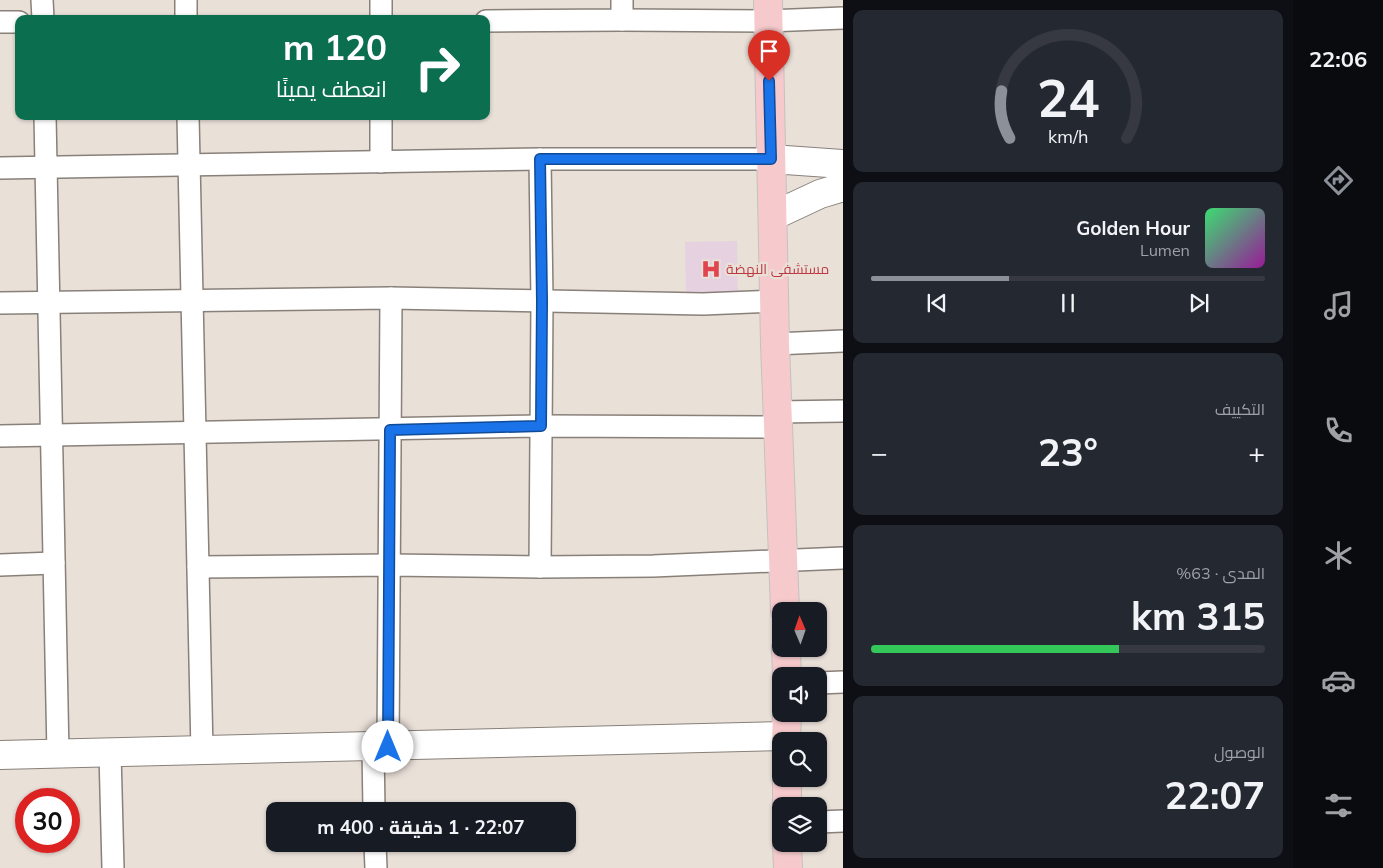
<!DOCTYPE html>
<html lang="ar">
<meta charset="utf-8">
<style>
:root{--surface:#171b24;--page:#242831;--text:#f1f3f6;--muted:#9ea1a6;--line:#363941;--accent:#8c9099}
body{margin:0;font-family:Mulish,Cairo,sans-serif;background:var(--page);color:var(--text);direction:rtl;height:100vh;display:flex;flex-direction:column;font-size:19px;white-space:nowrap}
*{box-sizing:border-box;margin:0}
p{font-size:16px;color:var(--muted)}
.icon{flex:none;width:28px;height:28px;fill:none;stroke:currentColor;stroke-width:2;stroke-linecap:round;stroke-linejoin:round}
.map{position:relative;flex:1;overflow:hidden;direction:ltr}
.sheet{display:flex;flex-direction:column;gap:10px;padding:10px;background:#0d0f14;width:450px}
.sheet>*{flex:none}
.banner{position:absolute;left:15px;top:15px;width:475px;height:105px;border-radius:10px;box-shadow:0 1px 4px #0004;direction:rtl;background:#0b6e4f;color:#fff;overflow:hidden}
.needle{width:32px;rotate:358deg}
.controls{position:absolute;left:772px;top:602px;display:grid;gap:10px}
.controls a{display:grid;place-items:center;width:55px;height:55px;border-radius:10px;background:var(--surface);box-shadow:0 1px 4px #0004;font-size:25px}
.speed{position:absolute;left:15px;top:788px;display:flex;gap:10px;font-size:25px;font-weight:700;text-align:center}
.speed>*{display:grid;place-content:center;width:65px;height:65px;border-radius:50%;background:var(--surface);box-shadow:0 1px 4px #0004;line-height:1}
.speed .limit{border:8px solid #d22;background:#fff;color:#111}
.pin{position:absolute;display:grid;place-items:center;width:42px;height:42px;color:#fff;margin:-51px -21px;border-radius:50% 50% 50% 0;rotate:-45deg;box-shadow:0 0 5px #0007}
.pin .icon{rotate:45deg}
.me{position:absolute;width:55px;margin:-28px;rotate:0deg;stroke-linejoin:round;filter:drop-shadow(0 0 4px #0008)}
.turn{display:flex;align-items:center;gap:18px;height:105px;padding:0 20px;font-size:22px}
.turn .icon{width:65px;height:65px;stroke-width:2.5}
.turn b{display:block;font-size:35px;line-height:42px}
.big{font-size:38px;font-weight:700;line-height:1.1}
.sheet .widget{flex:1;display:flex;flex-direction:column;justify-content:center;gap:8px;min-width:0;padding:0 18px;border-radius:10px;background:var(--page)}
.sheet .dial{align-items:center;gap:0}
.dial svg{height:130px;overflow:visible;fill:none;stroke:var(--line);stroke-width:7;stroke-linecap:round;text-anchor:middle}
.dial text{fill:var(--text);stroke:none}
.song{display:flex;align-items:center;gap:15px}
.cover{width:60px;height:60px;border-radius:8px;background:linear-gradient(135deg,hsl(140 70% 55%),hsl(300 70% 35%))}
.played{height:5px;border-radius:2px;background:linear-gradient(90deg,var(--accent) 35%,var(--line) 35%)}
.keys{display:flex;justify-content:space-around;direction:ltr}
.heat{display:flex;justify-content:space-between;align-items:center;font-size:28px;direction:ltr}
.charge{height:8px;border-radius:4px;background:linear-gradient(90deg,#34c759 63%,var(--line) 0)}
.trip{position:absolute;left:266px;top:802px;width:310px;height:50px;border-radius:10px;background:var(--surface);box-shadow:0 1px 4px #0004;font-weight:700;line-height:50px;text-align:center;direction:rtl}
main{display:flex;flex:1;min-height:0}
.tab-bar{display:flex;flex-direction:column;width:90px;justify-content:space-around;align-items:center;background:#090b0e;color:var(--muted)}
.tab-bar .icon{width:35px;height:35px}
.tab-bar .on{color:var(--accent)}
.tab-bar b{font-size:22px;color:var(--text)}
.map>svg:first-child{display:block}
.medical{fill:#e5d1df}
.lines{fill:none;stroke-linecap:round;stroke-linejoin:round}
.minor-casing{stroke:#888079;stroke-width:24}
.tertiary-casing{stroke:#888079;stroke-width:30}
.trunk-casing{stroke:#c3c2c1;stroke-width:30}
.minor{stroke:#fff;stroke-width:21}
.tertiary{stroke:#fff;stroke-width:28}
.trunk{stroke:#f6cacc;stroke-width:28}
.route-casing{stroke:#114b97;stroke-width:12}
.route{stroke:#1a73e8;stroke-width:9}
.labels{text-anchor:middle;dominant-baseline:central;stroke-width:4.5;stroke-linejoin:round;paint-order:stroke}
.health-label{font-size:14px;fill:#be3a42;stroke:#e9e0d8;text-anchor:start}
</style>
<main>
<nav class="tab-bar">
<b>22:06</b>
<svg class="icon on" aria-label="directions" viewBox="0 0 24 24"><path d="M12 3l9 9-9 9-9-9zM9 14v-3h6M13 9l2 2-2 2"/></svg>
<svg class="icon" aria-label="music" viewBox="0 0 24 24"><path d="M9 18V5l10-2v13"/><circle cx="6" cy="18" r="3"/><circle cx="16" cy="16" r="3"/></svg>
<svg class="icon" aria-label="phone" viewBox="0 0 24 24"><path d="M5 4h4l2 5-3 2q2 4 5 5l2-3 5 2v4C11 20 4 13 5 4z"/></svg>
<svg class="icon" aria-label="climate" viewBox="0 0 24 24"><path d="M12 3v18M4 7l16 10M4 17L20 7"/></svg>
<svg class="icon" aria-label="car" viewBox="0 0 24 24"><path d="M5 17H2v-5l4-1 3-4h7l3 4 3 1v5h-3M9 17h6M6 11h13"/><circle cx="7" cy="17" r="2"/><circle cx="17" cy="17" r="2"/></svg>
<svg class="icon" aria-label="filters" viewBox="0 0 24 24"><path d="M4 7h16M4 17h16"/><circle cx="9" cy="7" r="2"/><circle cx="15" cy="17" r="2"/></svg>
</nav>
<section class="sheet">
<div class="widget dial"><svg viewBox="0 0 100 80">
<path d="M14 69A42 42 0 1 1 86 69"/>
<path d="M14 69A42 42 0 0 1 9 40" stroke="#8c9099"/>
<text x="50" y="56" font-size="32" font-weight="700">24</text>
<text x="50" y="72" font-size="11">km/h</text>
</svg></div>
<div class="widget">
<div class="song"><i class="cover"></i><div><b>Golden Hour</b><p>Lumen</p></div></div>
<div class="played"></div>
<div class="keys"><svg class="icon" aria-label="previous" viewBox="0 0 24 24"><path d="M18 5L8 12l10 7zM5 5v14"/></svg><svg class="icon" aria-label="pause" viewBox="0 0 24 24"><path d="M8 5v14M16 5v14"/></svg><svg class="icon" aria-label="next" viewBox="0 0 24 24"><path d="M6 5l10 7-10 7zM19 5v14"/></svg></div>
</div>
<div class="widget"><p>التكييف</p>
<div class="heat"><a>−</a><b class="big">23°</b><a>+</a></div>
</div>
<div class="widget"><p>المدى · 63%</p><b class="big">315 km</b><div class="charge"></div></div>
<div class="widget"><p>الوصول</p><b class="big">22:07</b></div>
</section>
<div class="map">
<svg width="843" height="868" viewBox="0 0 843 868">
<rect width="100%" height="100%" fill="#e9e0d8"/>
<path class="medical" d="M 737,241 L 738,295 L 686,296 L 685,242 Z"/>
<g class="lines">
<defs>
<g id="minor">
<path d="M 42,0 L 43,19"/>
<path d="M 186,0 L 186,19"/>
<path d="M 381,19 L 381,0"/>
<path d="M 622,20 L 768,21 L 843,18"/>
<path d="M 486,21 L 622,20 L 622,0"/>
<path d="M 0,22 L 19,22"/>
<path d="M 45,116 L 58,754"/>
<path d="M 188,116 L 202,751"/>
<path d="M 381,116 L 381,162"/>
<path d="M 540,159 L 542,301 L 540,567"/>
<path d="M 0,168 L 540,159 L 771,159"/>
<path d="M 0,303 L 391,298 L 703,304 L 774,301"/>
<path d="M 775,344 L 843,341"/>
<path d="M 778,412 L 843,411"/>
<path d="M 0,436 L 541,426 L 779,427"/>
<path d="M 0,565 L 54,563"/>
<path d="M 198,567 L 389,565 L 540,567 L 653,566 L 843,558"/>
<path d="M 819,683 L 843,682"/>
<path d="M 373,747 L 374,811"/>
<path d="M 388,747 L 391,298"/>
<path d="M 110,753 L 113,868"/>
<path d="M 819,822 L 843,821"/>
<path d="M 375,844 L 376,868"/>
</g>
<g id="tertiary">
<path d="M 771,159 L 843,164"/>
<path d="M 773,216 L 820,194 L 843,187"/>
<path d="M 0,755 L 786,736"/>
</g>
<g id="trunk">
<path d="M 768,0 L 775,344 L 785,611"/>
<path d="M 786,649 L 787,676"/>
<path d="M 786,741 L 787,714"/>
<path d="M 787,779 L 787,806"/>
<path d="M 787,844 L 788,868"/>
</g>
</defs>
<use href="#minor" class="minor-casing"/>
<use href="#tertiary" class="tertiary-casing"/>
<use href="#trunk" class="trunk-casing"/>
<use href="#minor" class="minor"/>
<use href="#tertiary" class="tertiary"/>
<use href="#trunk" class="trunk"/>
</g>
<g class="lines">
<defs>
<path id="route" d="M 388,747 L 390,430 L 541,426 L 542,301 L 540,159 L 771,159 L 769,81"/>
</defs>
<use href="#route" class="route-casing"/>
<use href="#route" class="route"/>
</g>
<defs>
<symbol id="hospital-bare" viewBox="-9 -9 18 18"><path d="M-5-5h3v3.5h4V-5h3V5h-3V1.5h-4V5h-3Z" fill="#e0444e" stroke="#e9e0d8" stroke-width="2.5" paint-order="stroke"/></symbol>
</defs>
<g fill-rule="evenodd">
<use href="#hospital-bare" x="697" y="255" width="28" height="28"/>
</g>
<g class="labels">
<g class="health-label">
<text x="726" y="269">مستشفى النهضة</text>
</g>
</g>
</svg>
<div class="controls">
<a><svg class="needle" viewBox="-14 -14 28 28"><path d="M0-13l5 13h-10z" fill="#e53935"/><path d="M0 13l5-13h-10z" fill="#9ea1a6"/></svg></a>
<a><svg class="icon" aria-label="sound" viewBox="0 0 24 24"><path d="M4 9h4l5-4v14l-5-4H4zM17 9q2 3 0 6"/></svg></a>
<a><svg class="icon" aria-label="search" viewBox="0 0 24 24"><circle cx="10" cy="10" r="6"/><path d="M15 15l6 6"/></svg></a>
<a><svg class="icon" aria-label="layers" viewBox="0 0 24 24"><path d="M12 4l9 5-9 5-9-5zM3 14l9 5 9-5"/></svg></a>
</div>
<div class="speed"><div class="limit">30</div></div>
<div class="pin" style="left:769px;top:81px;background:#d93025"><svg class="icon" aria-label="arrive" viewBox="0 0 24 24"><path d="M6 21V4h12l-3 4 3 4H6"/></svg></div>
<svg class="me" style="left:388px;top:747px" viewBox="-20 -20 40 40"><circle r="19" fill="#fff"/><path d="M0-13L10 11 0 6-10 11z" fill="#1a73e8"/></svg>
<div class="trip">22:07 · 1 دقيقة · 400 m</div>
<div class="banner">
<div class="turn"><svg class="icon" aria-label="right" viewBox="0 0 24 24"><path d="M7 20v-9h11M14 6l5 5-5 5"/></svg><div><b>120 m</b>انعطف يمينًا</div></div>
</div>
</div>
</main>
